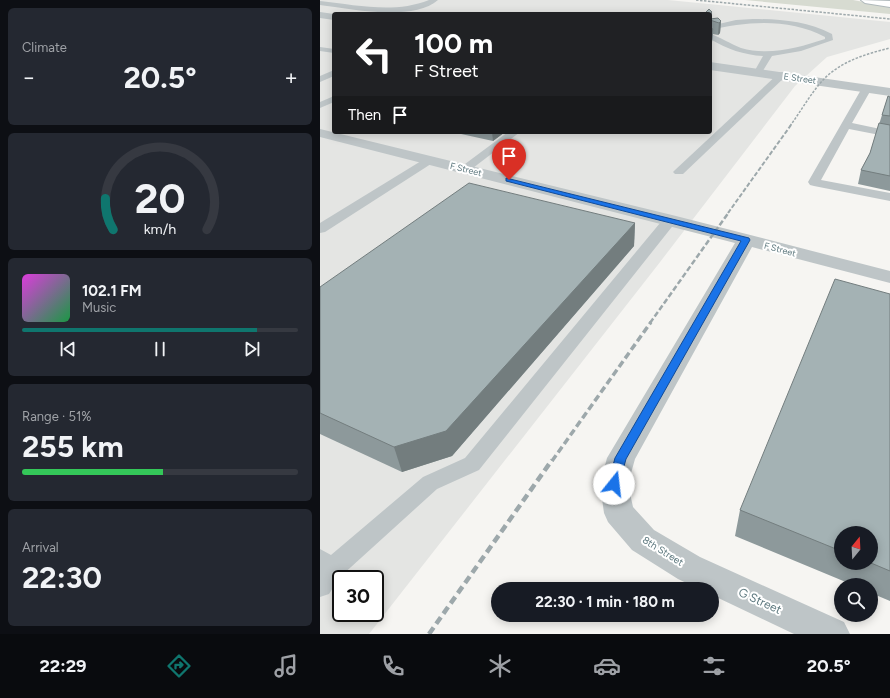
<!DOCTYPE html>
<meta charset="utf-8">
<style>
:root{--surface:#171b24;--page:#242831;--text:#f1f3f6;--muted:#9ea1a6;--line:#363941;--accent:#0f766e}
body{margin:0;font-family:Figtree,sans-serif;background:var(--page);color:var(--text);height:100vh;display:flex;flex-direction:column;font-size:15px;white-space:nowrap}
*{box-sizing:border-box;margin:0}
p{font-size:13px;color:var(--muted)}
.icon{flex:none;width:22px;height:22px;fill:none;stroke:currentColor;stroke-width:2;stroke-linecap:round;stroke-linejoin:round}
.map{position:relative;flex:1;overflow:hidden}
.side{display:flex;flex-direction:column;gap:8px;padding:8px;background:#0d0f14;width:320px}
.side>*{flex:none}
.banner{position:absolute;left:12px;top:12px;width:380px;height:122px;border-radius:4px;box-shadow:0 2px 10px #0003;background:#202124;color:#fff;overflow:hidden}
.needle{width:26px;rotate:18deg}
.tools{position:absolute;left:514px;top:526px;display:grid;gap:8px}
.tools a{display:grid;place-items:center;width:44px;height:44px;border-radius:50%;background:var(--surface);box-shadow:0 2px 10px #0003;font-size:20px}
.speed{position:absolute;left:12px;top:570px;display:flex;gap:8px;font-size:20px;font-weight:700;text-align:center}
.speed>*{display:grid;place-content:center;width:52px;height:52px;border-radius:50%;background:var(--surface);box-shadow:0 2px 10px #0003;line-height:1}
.speed .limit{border:2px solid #111;border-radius:6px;background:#fff;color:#111}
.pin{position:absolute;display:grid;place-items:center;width:34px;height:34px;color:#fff;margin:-41px -17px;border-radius:50% 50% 50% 0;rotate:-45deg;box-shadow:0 0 4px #0007}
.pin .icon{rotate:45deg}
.me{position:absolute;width:44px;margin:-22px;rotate:16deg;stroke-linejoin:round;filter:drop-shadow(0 0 3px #0008)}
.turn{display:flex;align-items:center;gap:14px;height:84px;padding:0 16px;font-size:18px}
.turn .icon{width:52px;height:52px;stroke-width:2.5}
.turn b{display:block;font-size:28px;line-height:34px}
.then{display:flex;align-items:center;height:38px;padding:0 16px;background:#0003;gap:8px;font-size:15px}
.big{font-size:30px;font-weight:700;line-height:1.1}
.side .tile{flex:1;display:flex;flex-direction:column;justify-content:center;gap:6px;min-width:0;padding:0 14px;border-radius:6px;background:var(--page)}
.side .dial{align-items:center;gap:0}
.dial svg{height:104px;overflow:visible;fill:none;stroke:var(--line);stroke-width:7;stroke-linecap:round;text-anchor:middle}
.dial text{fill:var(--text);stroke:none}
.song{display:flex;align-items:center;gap:12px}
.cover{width:48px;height:48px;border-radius:6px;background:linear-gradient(135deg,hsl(300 70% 55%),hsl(140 70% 35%))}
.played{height:4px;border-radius:2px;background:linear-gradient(90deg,var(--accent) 85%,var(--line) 85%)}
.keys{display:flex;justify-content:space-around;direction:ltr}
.heat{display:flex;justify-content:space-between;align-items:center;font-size:22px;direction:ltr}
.charge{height:6px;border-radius:3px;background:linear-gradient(90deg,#34c759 51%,var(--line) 0)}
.trip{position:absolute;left:171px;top:582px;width:228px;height:40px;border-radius:20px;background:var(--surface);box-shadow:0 2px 10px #0003;font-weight:700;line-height:40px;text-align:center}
.menu{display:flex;height:64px;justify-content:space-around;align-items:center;background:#090b0e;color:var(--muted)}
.menu .icon{width:28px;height:28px}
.menu .current{color:var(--accent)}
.menu b{font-size:18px;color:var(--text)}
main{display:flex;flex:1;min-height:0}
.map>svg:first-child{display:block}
.built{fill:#e4e5e3;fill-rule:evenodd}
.green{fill:#d7dbd1}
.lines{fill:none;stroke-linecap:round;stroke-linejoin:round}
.secondary-casing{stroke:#b0b9bc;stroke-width:2}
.service{fill:#bec5c7;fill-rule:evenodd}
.minor{fill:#bec5c7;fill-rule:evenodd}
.secondary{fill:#fff;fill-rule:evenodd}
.rail-far4{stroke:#9da8ab;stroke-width:1.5;stroke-dasharray:2.5 1.5;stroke-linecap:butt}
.rail-far3{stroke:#9da8ab;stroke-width:2;stroke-dasharray:4.5 2;stroke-linecap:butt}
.rail-far2{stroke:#9da8ab;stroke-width:2.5;stroke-dasharray:5.5 2.5;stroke-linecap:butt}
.rail-far1{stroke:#9da8ab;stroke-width:3.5;stroke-dasharray:7 3.5;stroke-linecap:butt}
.rail{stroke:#9da8ab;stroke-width:4.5;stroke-dasharray:8 4.5;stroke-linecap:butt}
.wall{fill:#8d999b;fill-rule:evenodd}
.shaded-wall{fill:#737d7e}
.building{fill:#a4b2b4;stroke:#737d7e}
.route{fill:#1a73e8;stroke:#114b97}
.labels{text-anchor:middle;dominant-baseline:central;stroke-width:4;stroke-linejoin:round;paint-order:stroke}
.far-street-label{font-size:9px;fill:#5e797f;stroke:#fff}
.street-label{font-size:10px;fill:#5e797f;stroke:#fff}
.near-street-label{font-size:12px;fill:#5e797f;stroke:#fff}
</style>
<main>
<section class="side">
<div class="tile"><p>Climate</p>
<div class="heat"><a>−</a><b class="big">20.5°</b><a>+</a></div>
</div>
<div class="tile dial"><svg viewBox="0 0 100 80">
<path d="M14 69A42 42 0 1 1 86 69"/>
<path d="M14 69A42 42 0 0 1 8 45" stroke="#0f766e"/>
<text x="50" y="56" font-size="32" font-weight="700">20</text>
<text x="50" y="72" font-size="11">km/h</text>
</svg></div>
<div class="tile">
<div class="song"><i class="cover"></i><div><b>102.1 FM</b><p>Music</p></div></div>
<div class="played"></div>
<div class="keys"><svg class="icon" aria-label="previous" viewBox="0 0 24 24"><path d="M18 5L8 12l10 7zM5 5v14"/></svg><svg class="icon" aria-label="pause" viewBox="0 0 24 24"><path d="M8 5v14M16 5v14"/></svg><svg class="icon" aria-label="next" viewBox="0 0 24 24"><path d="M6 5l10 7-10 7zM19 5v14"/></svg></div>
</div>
<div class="tile"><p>Range · 51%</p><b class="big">255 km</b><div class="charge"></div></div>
<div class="tile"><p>Arrival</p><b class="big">22:30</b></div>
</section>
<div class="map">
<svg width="570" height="634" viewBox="0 0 570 634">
<rect width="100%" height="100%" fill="#f6f5f2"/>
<path class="built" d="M 0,0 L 348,0 L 570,22 L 570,39 L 507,57 L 475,86 L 337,266 L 49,634 L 0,634 ZM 14,14 L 390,14 L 390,132 L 14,132 ZM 21,579 L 55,579 L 55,613 L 21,613 Z"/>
<path class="green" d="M 425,0 L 533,0 L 570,7 L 570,14 Z"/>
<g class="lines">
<defs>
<path id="secondary" d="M 541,0 L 570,1 L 570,7 L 545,3 Z"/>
</defs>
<use href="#secondary" class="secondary-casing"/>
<g class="service">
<path d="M 109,0 L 118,0 C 93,22 31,9 0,5 L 0,1 C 37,5 74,14 109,0 Z"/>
<path d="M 433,19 C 460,19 487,21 512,34 L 513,40 L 481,51 L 452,56 L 441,74 L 435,74 L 434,72 L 443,56 C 424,55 407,49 390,39 L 390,34 C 401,37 410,44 421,48 C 449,56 478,48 505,39 L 505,37 C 470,18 427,21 390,30 L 390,26 L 416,20 Z"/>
<path d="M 0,47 L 14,49 L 14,53 L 0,51 Z"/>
<path d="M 14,70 L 14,76 L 0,82 L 0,76 Z"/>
<path d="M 462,72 L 465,73 L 466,75 L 465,77 L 363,174 L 355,174 L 353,172 L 355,170 L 459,73 Z"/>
<path d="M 547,85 L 552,88 L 532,123 L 570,131 L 570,137 L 529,129 L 501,180 L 570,193 L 570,201 L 494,186 L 490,185 L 488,182 L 542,88 Z"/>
<path d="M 14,96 L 14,102 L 0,108 L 0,102 Z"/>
<path d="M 188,132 L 200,132 L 149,171 L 141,171 L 139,169 L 141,167 Z"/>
<path d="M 110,157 L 114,158 L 116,160 L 114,162 L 5,232 L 0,233 L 0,223 L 106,158 Z"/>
<path d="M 350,216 L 355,217 L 357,220 L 355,223 L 159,470 L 117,489 L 20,577 L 9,594 L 0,597 L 0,549 L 11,555 L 103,477 L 145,458 L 345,217 Z"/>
</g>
<g class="minor">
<path d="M 0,12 L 14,14 L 14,20 L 0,18 Z"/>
<path d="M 390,62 L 570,88 L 570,96 L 390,70 Z"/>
<path d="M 0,129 L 356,216 L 570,271 L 570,283 L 432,247 L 315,459 L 308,484 L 313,507 L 334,530 L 380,557 L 524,622 L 530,634 L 474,634 L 392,595 L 392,589 L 379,589 L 358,579 L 312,550 L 288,522 L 284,513 L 280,484 L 287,458 L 415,243 L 0,137 Z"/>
</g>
<use href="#secondary" class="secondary"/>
<g class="rail-far4">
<path d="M 376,0 L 570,19"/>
<path d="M 470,126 C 481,111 491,93 503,80 C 521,61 546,54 570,48"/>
</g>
<path class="rail-far3" d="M 408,213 L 471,125"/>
<path class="rail-far2" d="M 330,323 L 409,212"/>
<path class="rail-far1" d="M 232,461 L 331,322"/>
<path class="rail" d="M 109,634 L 232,460"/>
</g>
<g class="wall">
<path d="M 392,12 L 391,19 L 401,21 L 400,33 L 398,35 L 393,34 L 392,42 L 390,44 L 390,14 Z"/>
<path d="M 568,96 L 570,97 L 570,191 L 538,184 L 541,170 L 550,153 Z"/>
<path d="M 132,132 L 185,132 L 173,141 Z"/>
<path d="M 315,223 L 314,246 L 132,456 L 82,472 L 0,434 L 0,287 Z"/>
<path d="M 570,294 L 570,601 L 551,593 L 551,585 L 533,585 L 415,536 L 420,510 ZM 521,533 L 551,563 L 521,563 Z"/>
</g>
<g class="shaded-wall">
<path d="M 392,12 L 391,21 L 390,20 L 390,24 L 390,14 Z"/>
<path d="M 401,21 L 400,33 L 398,35 L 399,23 Z"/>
<path d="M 393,29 L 392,42 L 390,44 L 390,33 Z"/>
<path d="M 172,132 L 185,132 L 173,141 Z"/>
<path d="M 315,223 L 314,246 L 132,456 L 82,472 L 74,447 Z"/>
</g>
<g class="building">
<path d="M 389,9 L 392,12 L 390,14 L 384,14 Z"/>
<path d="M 390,17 L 390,19 L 398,18 L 401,21 L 399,23 L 390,20 L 390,23 Z"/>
<path d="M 390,27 L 393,29 L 390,33 Z"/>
<path d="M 568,96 L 570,97 L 570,116 L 562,115 Z"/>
<path d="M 559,123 L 570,125 L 570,176 L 541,170 L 550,153 Z"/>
<path d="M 149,183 L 315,223 L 126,431 L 74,447 L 0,413 L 0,287 Z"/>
<path d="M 515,279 L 570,294 L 570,571 L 551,563 L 551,533 L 521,533 L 521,551 L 420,510 Z"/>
</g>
<path class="route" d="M 186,178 L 429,238 L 430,240 L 306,459 L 298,488 L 294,489 L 289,488 L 288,484 L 295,458 L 421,241 L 186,181 Z"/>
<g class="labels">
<g class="far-street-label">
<text transform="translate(480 78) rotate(8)">E Street</text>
<text transform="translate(146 169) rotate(14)">F Street</text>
<text transform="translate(460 249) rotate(15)">F Street</text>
</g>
<g class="street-label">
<text transform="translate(343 551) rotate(32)">8th Street</text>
</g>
<g class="near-street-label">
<text transform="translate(440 601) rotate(25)">G Street</text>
</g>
</g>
</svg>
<div class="tools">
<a><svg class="needle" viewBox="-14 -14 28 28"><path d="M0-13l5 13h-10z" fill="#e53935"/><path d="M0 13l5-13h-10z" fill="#9ea1a6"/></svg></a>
<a><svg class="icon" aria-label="search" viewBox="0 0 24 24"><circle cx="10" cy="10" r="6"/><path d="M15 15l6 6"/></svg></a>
</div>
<div class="speed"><div class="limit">30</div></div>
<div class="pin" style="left:189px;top:180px;background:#d93025"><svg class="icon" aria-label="arrive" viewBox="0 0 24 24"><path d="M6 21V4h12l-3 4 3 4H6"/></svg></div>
<svg class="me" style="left:294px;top:484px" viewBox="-20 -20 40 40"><circle r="19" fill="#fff"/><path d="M0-13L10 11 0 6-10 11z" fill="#1a73e8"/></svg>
<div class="trip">22:30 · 1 min · 180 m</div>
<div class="banner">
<div class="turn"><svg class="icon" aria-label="left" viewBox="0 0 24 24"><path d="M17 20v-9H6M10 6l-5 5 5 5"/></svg><div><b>100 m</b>F Street</div></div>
<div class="then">Then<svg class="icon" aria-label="arrive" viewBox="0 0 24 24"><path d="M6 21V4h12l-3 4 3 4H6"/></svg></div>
</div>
</div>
</main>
<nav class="menu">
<b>22:29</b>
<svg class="icon current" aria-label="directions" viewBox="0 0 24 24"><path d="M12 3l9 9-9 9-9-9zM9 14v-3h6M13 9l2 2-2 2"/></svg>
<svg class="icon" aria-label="music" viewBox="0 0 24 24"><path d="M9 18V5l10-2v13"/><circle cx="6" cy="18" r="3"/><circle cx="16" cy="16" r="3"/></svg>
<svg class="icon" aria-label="phone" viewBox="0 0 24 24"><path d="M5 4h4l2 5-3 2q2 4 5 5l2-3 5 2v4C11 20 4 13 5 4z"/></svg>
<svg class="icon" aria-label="climate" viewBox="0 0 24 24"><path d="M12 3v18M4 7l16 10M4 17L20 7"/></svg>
<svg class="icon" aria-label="car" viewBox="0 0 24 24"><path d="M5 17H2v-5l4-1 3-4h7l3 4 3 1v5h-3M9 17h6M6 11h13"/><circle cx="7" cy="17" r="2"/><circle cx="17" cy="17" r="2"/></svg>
<svg class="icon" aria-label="filters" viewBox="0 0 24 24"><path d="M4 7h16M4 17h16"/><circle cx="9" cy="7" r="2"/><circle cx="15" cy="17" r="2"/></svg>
<b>20.5°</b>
</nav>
